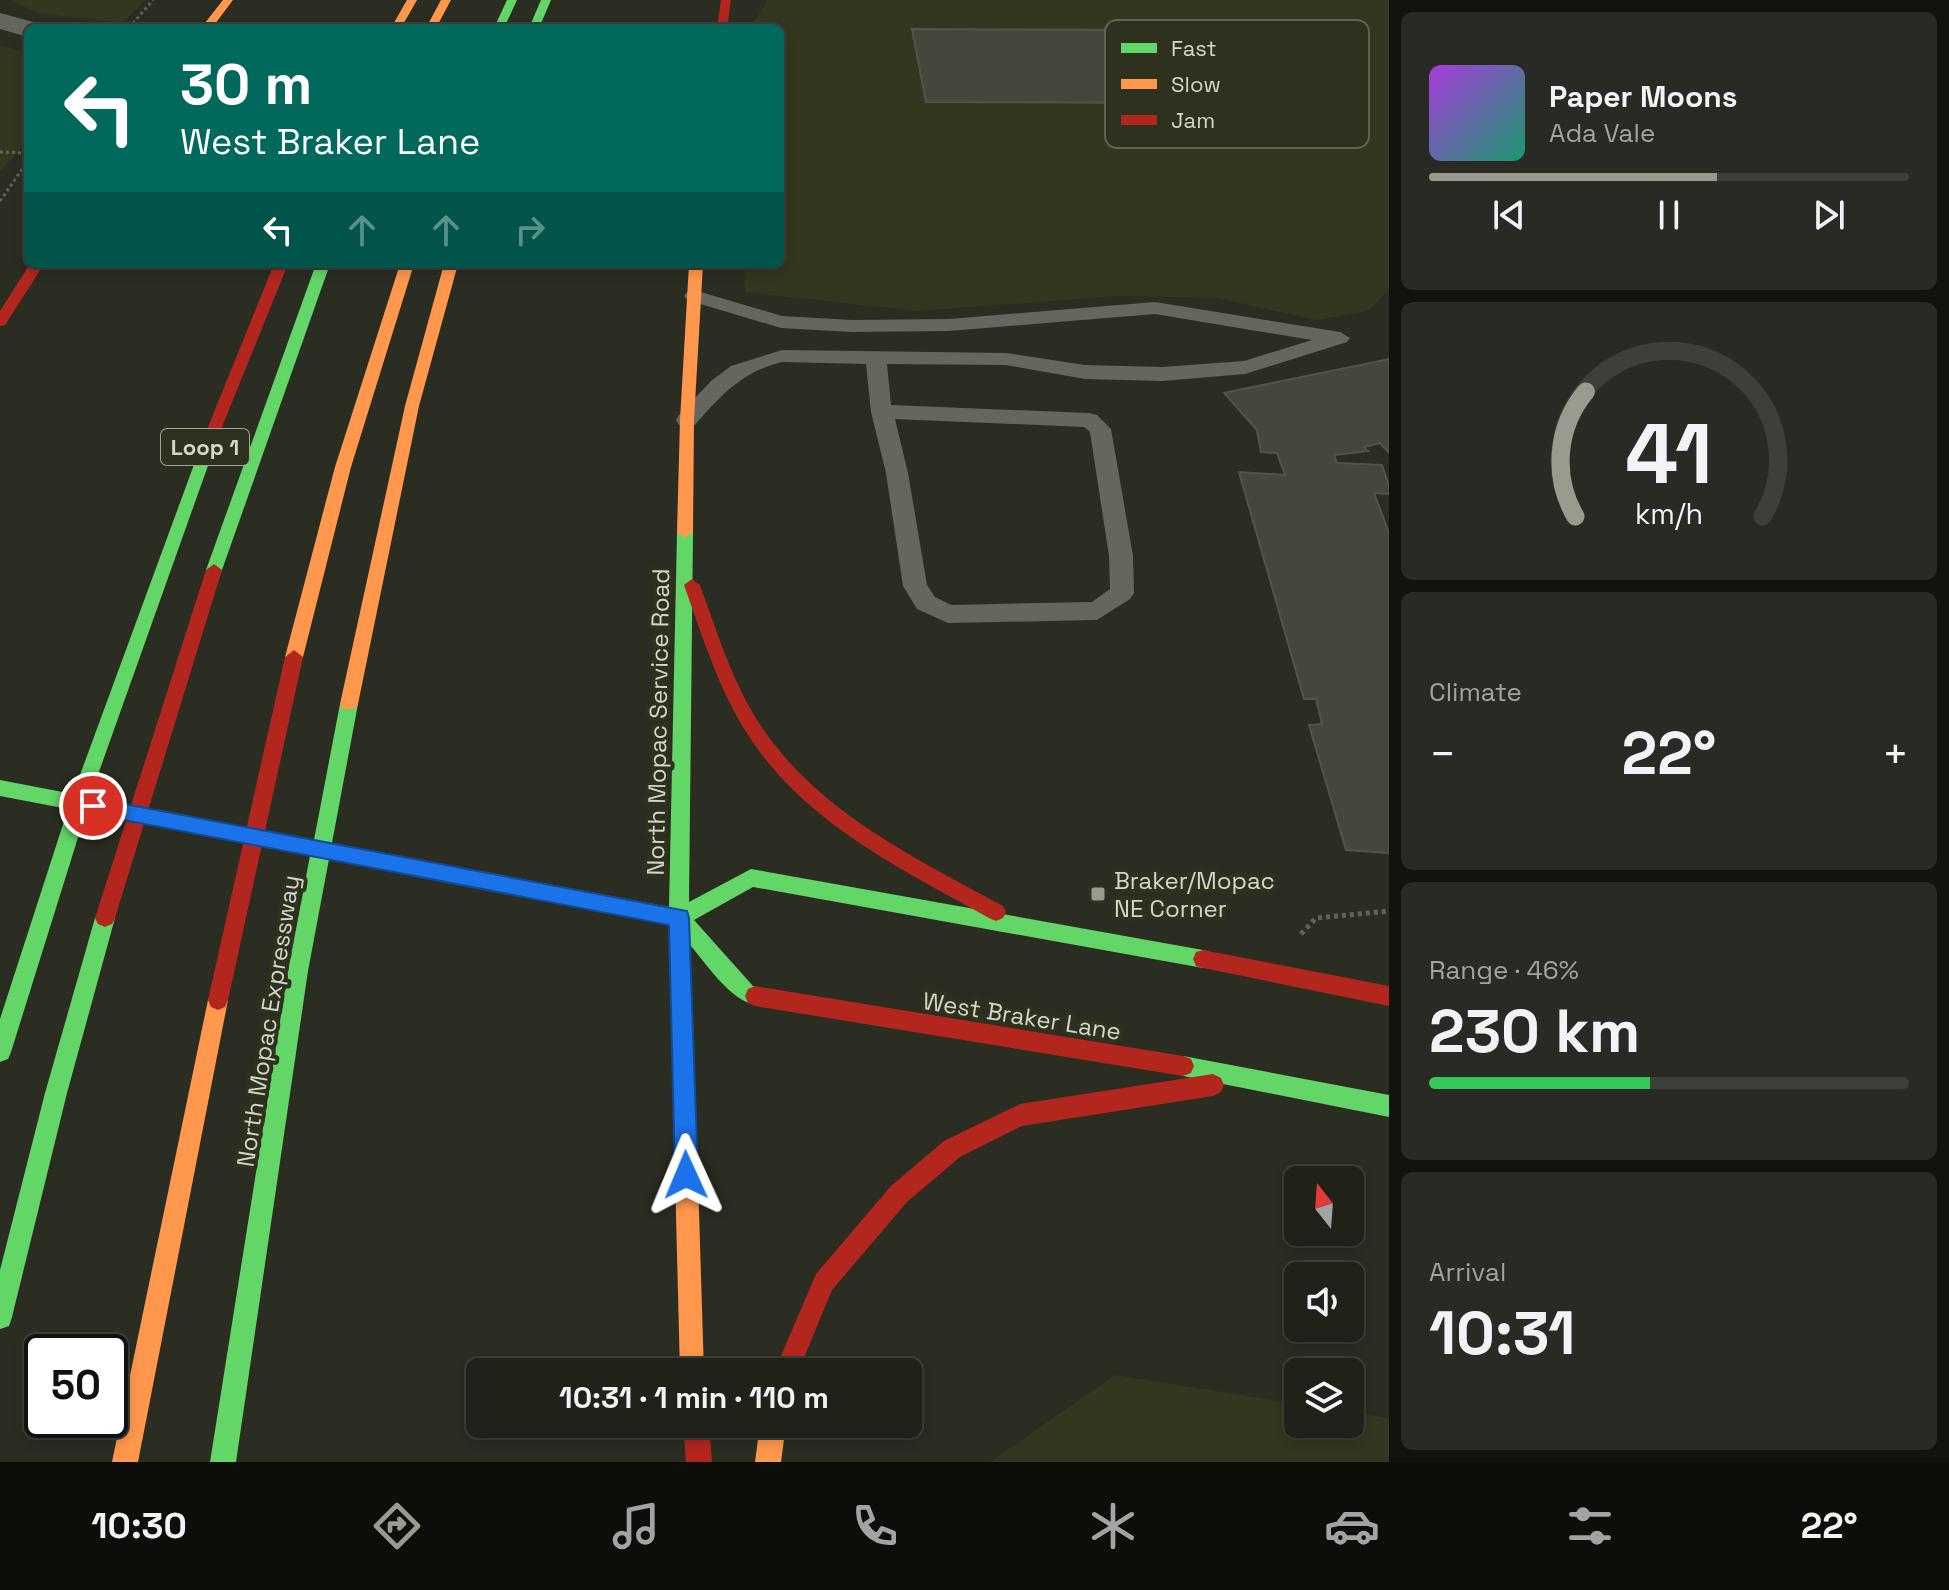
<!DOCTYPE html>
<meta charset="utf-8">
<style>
:root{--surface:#20221a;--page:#282a23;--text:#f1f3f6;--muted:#a2a4a2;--line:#3d3f39;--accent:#999b8f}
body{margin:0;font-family:"Space Grotesk",sans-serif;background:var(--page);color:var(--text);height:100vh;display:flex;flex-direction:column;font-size:30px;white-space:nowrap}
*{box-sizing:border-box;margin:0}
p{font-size:26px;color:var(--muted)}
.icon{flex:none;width:44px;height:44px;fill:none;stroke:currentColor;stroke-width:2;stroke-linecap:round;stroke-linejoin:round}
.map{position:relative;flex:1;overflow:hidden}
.side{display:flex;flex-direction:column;gap:12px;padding:12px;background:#12130e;width:560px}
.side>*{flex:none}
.guide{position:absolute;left:24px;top:24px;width:760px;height:244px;border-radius:12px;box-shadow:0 4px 12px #0003,0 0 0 2px var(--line);background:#00695c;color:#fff;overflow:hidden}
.needle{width:52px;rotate:343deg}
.fabs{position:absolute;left:1284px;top:1166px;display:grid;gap:16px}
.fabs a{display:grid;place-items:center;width:80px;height:80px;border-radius:12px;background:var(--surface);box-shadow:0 4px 12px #0003,0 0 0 2px var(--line);font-size:40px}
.speed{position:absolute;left:24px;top:1334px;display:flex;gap:16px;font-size:40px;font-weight:700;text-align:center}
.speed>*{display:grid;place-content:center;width:104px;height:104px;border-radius:50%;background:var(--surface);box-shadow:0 4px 12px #0003,0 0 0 2px var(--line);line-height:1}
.speed .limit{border:4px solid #111;border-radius:12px;background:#fff;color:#111}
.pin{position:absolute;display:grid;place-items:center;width:68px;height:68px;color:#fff;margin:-34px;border:4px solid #fff;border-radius:50%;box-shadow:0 2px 8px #0007}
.me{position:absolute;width:88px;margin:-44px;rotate:359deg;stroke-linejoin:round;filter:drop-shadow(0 0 6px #0008)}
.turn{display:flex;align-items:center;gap:28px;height:168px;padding:0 24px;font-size:36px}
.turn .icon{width:104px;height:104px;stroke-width:2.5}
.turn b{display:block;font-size:56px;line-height:68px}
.lanes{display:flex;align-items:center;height:76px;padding:0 24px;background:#0003;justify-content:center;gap:40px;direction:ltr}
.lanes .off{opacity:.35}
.big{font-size:60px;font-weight:700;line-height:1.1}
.side .card{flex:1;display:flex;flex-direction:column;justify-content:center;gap:12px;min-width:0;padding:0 28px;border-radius:12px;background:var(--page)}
.side .dial{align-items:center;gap:0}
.dial svg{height:208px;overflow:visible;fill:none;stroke:var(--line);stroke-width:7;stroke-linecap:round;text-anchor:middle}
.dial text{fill:var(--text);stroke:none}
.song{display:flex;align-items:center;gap:24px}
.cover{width:96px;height:96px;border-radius:12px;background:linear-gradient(135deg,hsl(280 70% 55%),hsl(160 70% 35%))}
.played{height:8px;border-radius:4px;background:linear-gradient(90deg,var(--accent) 60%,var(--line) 60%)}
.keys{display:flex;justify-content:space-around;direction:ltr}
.heat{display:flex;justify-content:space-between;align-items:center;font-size:44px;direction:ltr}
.charge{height:12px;border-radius:6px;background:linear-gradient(90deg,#34c759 46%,var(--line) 0)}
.trip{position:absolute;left:466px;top:1358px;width:456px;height:80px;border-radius:12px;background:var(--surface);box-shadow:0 4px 12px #0003,0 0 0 2px var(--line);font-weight:700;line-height:80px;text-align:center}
.dock{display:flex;height:128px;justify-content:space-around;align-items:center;background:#0d0e0a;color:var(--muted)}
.dock .icon{width:56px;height:56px}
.dock .current{color:var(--accent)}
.dock b{font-size:36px;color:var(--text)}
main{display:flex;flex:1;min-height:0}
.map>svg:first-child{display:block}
.built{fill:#33371f}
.building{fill:#45473d;stroke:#52544b;stroke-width:2}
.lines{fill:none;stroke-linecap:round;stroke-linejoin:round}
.path-far1{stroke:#61635b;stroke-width:3;stroke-dasharray:3 3;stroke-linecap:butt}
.path{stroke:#61635b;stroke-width:5;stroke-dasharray:4 4;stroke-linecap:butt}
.lane{fill:#65675e;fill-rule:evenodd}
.street{fill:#65675e;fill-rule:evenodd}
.fast{fill:#63d668;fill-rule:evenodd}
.slow{fill:#ff974d;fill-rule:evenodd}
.jam{fill:#b3261e;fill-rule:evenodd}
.route{fill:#1a73e8;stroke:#114b97;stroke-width:2}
.poi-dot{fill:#999b8f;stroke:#2e311e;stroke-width:3}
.labels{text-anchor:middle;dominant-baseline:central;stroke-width:8;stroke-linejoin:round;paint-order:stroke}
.shield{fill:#2e311e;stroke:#a2a496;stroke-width:2}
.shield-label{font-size:22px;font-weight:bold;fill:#d4d6ca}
.street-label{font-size:24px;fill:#d4d6ca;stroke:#2e311e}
.poi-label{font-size:24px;fill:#d4d6ca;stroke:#2e311e;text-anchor:start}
.key{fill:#2e311e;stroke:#606352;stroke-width:2}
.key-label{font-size:22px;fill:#d4d6ca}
</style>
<main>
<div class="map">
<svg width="1389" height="1462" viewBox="0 0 1389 1462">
<rect width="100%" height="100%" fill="#2b2d22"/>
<g class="built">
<path d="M 10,0 L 146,0 L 122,23 L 38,13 Z"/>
<path d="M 767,0 L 1389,0 L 1389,291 L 1367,311 L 1317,320 L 1217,298 L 1119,296 L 917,311 L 745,292 L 744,264 L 780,264 L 780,28 L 750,28 Z"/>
<path d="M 0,46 L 28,52 L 28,139 L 0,172 Z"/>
<path d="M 1115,1375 L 1298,1404 L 1298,1424 L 1350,1424 L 1350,1412 L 1389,1418 L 1389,1462 L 990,1462 Z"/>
</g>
<g class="building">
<path d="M 912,29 L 1169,30 L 1202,103 L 926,102 Z"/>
<path d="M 1389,359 L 1389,453 L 1380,443 L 1364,447 L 1368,451 L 1334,455 L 1337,463 L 1382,465 L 1389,486 L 1389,494 L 1374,493 L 1389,533 L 1389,853 L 1346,850 L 1309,725 L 1322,724 L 1316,699 L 1304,699 L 1239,472 L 1285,475 L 1277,453 L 1261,452 L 1257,430 L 1224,393 Z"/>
</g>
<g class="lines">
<g class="path-far1">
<path d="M 129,28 L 153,0"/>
<path d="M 0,152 L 28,153"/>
<path d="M 0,201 L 28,161"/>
</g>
<path class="path" d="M 1301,934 L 1316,918 L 1389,911"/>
<path class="lane" d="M 694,290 L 782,316 L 852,320 L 949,319 L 1155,302 L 1340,332 L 1350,338 L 1347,342 L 1245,374 L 1162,381 L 1085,379 L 1006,365 L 887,364 L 891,405 L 1089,413 L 1097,415 L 1111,429 L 1133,556 L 1134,593 L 1130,599 L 1097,620 L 948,623 L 917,609 L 903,586 L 886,473 L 871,412 L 866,364 L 782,362 C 742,372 721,395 695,425 L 679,425 L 676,420 L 679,415 L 711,381 L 731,366 L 782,350 L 1006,353 L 1085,365 L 1162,367 L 1244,361 L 1312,340 L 1155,314 L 949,331 L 852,332 L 781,328 L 687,300 L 684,296 L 687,292 ZM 895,419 L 1084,427 L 1090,432 L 1109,556 L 1110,589 L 1092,602 L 951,605 L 935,597 L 927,585 L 908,473 Z"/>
<path class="street" d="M 0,13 L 37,23 L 40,28 L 28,28 L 28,37 L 0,29 Z"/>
<g class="fast">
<path d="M 507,0 L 517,0 L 504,28 L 494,28 Z"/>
<path d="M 541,0 L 551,0 L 539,28 L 529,28 Z"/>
<path d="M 316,264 L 330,264 L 222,570 L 220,574 L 208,574 L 206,570 Z"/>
<path d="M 213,427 L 220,432 L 90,797 L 314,840 L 340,704 L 343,699 L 355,699 L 358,704 L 332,843 L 669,907 L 677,532 L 685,526 L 693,532 L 689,902 L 751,869 L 1203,950 L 1210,952 L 1213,959 L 1210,966 L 1203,968 L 753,887 L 694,920 L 753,986 L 762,989 L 765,996 L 762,1003 C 738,1012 705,962 690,945 L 693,1019 L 689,1026 L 682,1029 L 675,1026 L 671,1019 L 669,925 L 329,859 L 308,971 L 236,1462 L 210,1462 L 288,971 L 310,856 L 86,812 L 11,1052 L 8,1059 L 0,1062 L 0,1019 L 68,809 L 0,796 L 0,780 L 73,794 L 206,432 Z"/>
<path d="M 105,909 L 112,912 L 115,918 L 67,1093 L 12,1317 L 9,1326 L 0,1329 L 0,1270 L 45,1093 L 95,918 L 98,912 Z"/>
<path d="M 1183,1056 L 1389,1095 L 1389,1117 L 1183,1076 L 1175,1073 L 1172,1066 L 1175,1059 Z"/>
</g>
<g class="slow">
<path d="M 223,0 L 233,0 L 212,28 L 201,28 Z"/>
<path d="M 407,0 L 417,0 L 401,28 L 391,28 Z"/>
<path d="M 441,0 L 451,0 L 436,28 L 426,28 Z"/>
<path d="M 400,264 L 414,264 L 351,467 L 303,657 L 294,664 L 285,657 L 335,467 Z"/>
<path d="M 444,264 L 458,264 L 419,406 L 358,704 L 355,709 L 343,709 L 340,704 L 405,406 Z"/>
<path d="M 689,264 L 703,264 L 694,420 L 693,532 L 685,538 L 677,532 L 680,420 Z"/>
<path d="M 218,990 L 225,993 L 228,1000 L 138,1462 L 112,1462 L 208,1000 L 211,993 Z"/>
<path d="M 682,1009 L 689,1012 L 693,1019 L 704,1372 L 680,1372 L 671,1019 L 675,1012 Z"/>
<path d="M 760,1424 L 786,1424 L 781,1462 L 755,1462 Z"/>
</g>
<g class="jam">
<path d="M 721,0 L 731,0 L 727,28 L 717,28 Z"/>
<path d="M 30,264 L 44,264 L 5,325 L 0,326 L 0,311 Z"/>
<path d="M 274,264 L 288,264 L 220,432 L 218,436 L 208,436 L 206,432 Z"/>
<path d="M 214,564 L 222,570 L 115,918 L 112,924 L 105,927 L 98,924 L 95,918 L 206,570 Z"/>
<path d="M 692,579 L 700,585 C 716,629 730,675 754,715 C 810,808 911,856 1003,906 L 1006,912 L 1003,918 L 996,921 L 989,918 C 903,870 809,825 752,741 C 720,694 703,638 684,585 Z"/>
<path d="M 294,650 L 303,657 L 228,1000 L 225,1007 L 218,1010 L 211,1007 L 208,1000 L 285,657 Z"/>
<path d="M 1203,950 L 1389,986 L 1389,1006 L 1203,968 L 1196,966 L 1193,959 L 1196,952 Z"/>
<path d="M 755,986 L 1183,1056 L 1191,1059 L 1194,1066 L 1191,1073 L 1183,1076 L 755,1006 L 748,1003 L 745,996 L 748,989 Z"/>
<path d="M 1213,1074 L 1221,1078 L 1224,1085 L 1221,1092 L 1213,1096 L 1022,1126 L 960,1157 L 907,1202 L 832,1290 L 798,1372 L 774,1372 L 816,1274 L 891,1186 L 944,1141 L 1020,1104 Z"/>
<path d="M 683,1424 L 709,1424 L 712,1462 L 686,1462 Z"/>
</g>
</g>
<path class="route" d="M 93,798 L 687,911 L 689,918 L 698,1175 L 694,1183 L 686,1187 L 678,1183 L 675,1175 L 669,925 L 93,814 L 86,811 L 84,806 L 86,800 Z"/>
<rect class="poi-dot" x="1090" y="886" width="16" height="16" rx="4"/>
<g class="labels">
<rect class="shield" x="161" y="429" width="88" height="36" rx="6"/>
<g class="shield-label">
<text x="205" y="447">Loop 1</text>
</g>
<g class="street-label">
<text transform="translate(658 722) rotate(-89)">North Mopac Service Road</text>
<text transform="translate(1022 1016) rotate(9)">West Braker Lane</text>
<text transform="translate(268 1021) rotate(-81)">North Mopac Expressway</text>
</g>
<g class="poi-label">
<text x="1114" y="880">Braker/Mopac<tspan x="1114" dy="28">NE Corner</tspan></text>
</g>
</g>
<rect x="1105" y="20" width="264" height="128" rx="12" class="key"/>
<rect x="1121" y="43" width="36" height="10" fill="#63d668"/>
<rect x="1121" y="79" width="36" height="10" fill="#ff974d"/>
<rect x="1121" y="115" width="36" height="10" fill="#b3261e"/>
<g class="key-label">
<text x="1171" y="56">Fast</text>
<text x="1171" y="92">Slow</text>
<text x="1171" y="128">Jam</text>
</g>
</svg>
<div class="fabs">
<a><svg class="needle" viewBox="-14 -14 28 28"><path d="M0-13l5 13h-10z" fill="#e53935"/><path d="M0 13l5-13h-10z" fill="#a2a4a2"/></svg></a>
<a><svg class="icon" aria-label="sound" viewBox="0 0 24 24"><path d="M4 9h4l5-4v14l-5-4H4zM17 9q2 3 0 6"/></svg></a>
<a><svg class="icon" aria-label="layers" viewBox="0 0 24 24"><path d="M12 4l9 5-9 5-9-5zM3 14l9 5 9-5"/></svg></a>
</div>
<div class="speed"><div class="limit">50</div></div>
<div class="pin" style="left:93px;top:806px;background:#d93025"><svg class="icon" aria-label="arrive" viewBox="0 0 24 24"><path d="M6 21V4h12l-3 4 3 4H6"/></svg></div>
<svg class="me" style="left:686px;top:1175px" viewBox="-20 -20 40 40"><path d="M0-17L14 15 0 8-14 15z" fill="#1a73e8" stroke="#fff" stroke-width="4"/></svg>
<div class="trip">10:31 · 1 min · 110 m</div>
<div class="guide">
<div class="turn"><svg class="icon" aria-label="left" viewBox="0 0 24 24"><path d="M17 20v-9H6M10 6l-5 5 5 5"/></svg><div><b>30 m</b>West Braker Lane</div></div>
<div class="lanes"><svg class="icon" aria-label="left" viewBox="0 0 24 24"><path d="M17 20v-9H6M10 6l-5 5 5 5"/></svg><svg class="icon off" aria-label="ahead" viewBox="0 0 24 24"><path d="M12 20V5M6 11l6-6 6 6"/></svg><svg class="icon off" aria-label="ahead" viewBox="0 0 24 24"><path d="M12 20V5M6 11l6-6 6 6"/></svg><svg class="icon off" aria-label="right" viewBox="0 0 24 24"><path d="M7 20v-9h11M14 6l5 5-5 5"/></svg></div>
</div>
</div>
<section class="side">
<div class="card">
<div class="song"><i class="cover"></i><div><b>Paper Moons</b><p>Ada Vale</p></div></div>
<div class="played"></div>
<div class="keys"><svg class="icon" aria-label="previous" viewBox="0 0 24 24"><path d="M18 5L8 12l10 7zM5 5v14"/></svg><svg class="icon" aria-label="pause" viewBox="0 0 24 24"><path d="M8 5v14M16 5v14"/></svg><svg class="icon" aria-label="next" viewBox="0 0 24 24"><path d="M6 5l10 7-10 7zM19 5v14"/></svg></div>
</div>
<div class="card dial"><svg viewBox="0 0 100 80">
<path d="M14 69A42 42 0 1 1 86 69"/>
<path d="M14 69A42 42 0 0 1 18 21" stroke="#999b8f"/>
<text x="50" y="56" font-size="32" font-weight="700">41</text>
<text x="50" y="72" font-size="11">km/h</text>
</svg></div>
<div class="card"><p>Climate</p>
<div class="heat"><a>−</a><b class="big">22°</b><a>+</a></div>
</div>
<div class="card"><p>Range · 46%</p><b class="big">230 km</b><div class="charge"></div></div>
<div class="card"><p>Arrival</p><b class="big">10:31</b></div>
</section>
</main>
<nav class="dock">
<b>10:30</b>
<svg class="icon current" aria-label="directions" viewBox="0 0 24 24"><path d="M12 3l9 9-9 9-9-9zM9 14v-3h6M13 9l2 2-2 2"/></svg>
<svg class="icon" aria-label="music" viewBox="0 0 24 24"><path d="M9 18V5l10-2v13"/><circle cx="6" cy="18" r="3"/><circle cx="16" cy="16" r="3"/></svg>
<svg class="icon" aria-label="phone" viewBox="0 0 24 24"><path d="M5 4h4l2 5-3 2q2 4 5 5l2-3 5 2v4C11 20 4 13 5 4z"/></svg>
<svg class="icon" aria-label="climate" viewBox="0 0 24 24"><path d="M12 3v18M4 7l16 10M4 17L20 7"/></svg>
<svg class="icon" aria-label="car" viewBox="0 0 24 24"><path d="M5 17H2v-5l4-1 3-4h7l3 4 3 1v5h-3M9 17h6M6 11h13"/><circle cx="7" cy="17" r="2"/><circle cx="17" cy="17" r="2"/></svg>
<svg class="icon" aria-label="filters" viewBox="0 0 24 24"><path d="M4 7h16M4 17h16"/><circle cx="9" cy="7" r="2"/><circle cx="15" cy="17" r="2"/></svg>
<b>22°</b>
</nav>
